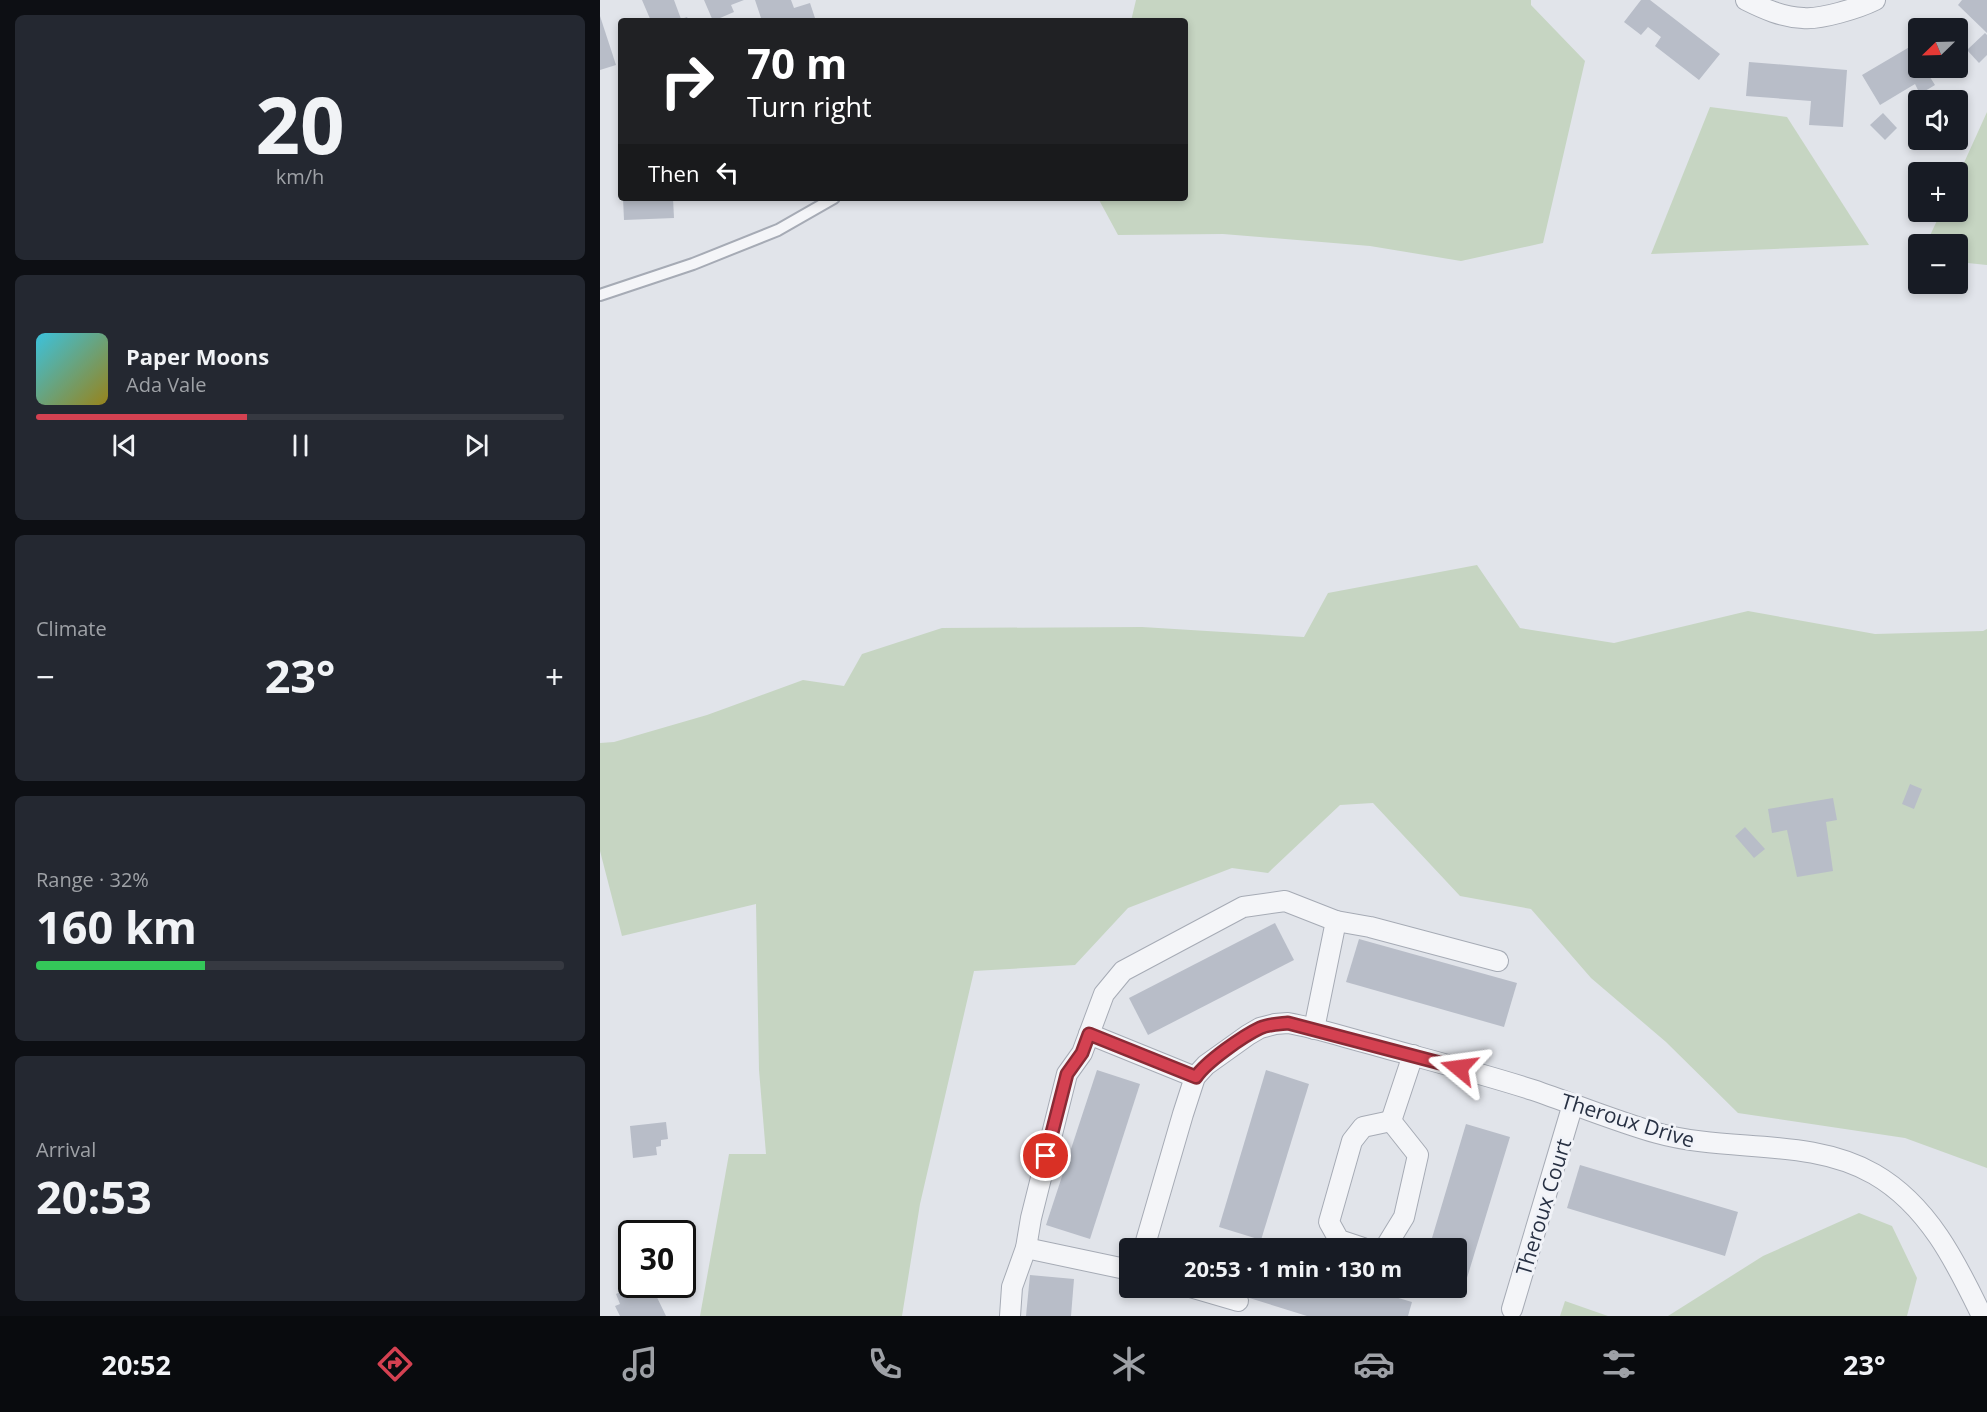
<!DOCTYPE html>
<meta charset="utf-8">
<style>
:root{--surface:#171b24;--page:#242831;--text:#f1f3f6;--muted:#9ea1a6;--line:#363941;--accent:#d44151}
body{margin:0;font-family:"Open Sans",sans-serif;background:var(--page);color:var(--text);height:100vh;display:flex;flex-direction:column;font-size:22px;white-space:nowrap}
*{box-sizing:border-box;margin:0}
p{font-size:20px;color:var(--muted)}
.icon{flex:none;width:33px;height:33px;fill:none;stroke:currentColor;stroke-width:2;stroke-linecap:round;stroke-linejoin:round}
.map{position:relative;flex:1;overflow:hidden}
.sheet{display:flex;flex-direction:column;gap:15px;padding:15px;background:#0d0f14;width:600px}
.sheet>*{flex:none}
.guide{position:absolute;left:18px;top:18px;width:570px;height:183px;border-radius:6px;box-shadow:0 3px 9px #0003;background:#202124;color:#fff;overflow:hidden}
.needle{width:39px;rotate:247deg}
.tools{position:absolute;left:1308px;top:18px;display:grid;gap:12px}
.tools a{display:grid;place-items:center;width:60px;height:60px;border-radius:6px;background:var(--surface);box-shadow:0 3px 9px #0003;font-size:30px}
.speed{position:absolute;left:18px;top:1220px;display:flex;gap:12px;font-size:30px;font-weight:700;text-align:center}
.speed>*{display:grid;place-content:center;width:78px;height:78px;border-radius:50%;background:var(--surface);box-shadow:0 3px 9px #0003;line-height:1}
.speed .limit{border:3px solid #111;border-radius:9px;background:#fff;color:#111}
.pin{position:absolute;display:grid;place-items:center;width:51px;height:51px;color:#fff;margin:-26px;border:3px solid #fff;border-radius:50%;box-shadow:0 2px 6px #0007}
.me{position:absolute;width:66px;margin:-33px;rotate:286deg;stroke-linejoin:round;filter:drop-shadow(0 0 4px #0008)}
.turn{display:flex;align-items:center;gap:21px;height:126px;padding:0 30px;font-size:27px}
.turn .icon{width:78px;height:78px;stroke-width:2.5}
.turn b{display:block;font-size:42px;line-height:51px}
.then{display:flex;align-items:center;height:57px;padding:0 30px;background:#0003;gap:12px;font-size:22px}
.big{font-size:45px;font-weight:700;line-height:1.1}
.sheet .tile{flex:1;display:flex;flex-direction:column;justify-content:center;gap:9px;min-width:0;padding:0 21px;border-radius:9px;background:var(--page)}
.sheet .dial{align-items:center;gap:0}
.dial b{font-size:78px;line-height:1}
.song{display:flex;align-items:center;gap:18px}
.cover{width:72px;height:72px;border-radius:9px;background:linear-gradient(135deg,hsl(190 70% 55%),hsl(50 70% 35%))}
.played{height:6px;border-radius:3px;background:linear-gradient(90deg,var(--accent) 40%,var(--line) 40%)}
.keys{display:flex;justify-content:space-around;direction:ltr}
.heat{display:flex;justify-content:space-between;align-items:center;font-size:33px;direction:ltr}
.charge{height:9px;border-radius:4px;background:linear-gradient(90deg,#34c759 32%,var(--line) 0)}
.trip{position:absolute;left:519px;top:1238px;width:348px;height:60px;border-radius:6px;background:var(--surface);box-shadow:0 3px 9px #0003;font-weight:700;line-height:60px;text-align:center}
.menu{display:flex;height:96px;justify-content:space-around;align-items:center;background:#090b0e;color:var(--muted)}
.menu .icon{width:42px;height:42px}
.menu .selected{color:var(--accent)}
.menu b{font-size:27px;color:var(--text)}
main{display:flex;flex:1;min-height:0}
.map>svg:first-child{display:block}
.green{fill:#c6d5c2}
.building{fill:#b8bdc8}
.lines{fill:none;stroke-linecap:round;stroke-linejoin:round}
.lane-casing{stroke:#a6abb5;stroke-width:14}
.street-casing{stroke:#a6abb5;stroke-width:22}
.lane{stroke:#f4f5f8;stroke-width:10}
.street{stroke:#f4f5f8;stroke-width:20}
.route-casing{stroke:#8a2a35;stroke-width:15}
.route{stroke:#d44151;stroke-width:10}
.labels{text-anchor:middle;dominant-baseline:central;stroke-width:6;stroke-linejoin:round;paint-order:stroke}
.street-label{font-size:21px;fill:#283143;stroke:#f1f3f8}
</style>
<main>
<section class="sheet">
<div class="tile dial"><b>20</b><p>km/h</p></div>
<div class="tile">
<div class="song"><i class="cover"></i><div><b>Paper Moons</b><p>Ada Vale</p></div></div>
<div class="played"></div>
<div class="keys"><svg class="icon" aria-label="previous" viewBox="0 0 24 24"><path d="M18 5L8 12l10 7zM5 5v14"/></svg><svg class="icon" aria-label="pause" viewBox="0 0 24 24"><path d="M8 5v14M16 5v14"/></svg><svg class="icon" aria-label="next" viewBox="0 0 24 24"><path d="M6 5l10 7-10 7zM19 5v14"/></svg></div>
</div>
<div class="tile"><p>Climate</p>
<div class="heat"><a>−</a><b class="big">23°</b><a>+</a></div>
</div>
<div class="tile"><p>Range · 32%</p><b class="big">160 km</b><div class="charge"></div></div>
<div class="tile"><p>Arrival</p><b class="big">20:53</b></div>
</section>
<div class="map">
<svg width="1387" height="1316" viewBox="0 0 1387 1316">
<rect width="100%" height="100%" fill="#e1e4ea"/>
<g class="green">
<path d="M 536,0 L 931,0 L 931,5 L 985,61 L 943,243 L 861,261 L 770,246 L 623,234 L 518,235 L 498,198 L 585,198 L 585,21 L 531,21 Z"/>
<path d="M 1110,107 L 1187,117 L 1269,245 L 1051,254 Z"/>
<path d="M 1387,112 L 1387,265 L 1358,262 L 1358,244 L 1326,244 L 1341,212 L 1358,212 L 1358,176 Z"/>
<path d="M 877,565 L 920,628 L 1014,643 L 1148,611 L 1275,634 L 1383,631 L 1387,629 L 1387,1168 L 1305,1138 L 1138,1113 L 1066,1042 L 991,978 L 931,909 L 860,896 L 773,803 L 740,805 L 668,873 L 632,868 L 528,908 L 475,965 L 374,971 L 320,1204 L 302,1316 L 100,1316 L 129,1154 L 166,1154 L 159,1070 L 156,904 L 22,936 L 0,851 L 0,743 L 14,742 L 107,715 L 203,680 L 244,686 L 262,654 L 342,628 L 542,627 L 704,637 L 728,593 Z"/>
<path d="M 1259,1213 L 1292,1226 L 1317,1278 L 1307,1316 L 1068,1316 L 1163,1256 Z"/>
<path d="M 965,1301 L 1005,1315 L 1008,1316 L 960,1316 Z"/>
</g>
<g class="building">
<path d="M 42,0 L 74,0 L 81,19 L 87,17 L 89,21 L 51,21 Z"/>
<path d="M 104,0 L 144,0 L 131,5 L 134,12 L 113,21 Z"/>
<path d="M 155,0 L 191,0 L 194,8 L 210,3 L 216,21 L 197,21 L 196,19 L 190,21 L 162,21 Z"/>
<path d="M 1041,0 L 1050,0 L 1120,54 L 1099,80 L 1055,46 L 1061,37 L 1048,27 L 1041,35 L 1024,22 Z"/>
<path d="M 1362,0 L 1387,0 L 1387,33 L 1358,5 Z"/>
<path d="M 0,16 L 16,65 L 0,70 Z"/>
<path d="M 1385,33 L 1387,35 L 1387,55 L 1379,63 L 1367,50 Z"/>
<path d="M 1318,42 L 1318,68 L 1338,68 L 1328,74 L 1335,85 L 1320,94 L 1315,84 L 1280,105 L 1262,75 Z"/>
<path d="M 1149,62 L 1247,70 L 1243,127 L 1209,125 L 1211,101 L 1146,96 Z"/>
<path d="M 1283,113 L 1297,128 L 1285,140 L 1270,125 Z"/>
<path d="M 23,198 L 73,198 L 74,218 L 24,220 Z"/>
<path d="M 1310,784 L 1322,789 L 1314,809 L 1302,804 Z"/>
<path d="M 1233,798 L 1237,820 L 1226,822 L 1233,871 L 1197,877 L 1187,830 L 1172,833 L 1168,809 Z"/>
<path d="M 1145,827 L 1165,849 L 1154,858 L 1135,836 Z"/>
<path d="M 675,923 L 694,960 L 548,1035 L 529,998 Z"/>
<path d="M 759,939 L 917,983 L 904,1027 L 746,982 Z"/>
<path d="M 497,1070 L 540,1084 L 490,1239 L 446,1225 Z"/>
<path d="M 666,1070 L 709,1084 L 661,1240 L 619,1227 Z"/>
<path d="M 66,1122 L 68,1139 L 61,1140 L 61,1146 L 56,1147 L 57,1155 L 33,1158 L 30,1126 Z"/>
<path d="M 866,1124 L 910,1137 L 863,1291 L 852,1288 L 856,1287 L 856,1248 L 829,1248 Z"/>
<path d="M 980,1165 L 1138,1212 L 1125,1256 L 967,1208 Z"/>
<path d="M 430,1275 L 474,1279 L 471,1316 L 426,1316 Z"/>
<path d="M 38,1284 L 42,1292 L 52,1287 L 66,1316 L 20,1316 L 15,1306 L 20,1304 L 16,1294 Z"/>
<path d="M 646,1287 L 761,1287 L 812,1302 L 808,1316 L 707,1316 L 643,1296 Z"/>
</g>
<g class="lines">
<defs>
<path id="lane" d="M 0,295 L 93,264 L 178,230 L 234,198"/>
<g id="street">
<path d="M 1146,0 C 1164,9 1182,17 1203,18 C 1220,20 1259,8 1275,0"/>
<path d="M 736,921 L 770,927 L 898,961"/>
<path d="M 489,1034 L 595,1077"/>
<path d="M 791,1121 L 813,1055"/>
<path d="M 426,1248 L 530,1270"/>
<path d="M 544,1248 L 583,1114 L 595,1077 L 606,1065 L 648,1035 L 660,1028 L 675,1024 L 688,1023 C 716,1028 744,1037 771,1044 C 825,1059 880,1073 933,1090 C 974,1104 1015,1121 1057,1133 C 1128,1153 1209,1137 1274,1174 C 1328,1205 1356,1262 1382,1316"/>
<path d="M 763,1248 L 739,1240 L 729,1222 L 752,1141 L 763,1127 L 791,1121"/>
<path d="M 785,1248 L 804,1217 L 818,1155 L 791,1121"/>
<path d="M 590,1287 L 638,1301"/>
<path d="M 912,1309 L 973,1104"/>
<path d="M 410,1316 L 412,1287 L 426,1248 L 431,1218 L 467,1074 L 482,1053 L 504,994 L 523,971 L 643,907 L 685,901 L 736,921 L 714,1029"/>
</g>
</defs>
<use href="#lane" class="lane-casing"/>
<use href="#street" class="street-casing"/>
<use href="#lane" class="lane"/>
<use href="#street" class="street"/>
</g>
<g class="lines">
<defs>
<path id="route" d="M 446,1156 L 467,1074 L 482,1053 L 489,1034 L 596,1077 C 606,1062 643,1036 660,1028 C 669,1024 678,1024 688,1023 L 859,1068"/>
</defs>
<use href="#route" class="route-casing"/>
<use href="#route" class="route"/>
</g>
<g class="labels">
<g class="street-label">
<text transform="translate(1028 1120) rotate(17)">Theroux Drive</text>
<text transform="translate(943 1207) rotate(-73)">Theroux Court</text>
</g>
</g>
</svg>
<div class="tools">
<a><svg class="needle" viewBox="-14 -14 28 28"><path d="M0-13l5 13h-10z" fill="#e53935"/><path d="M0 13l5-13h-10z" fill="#9ea1a6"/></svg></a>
<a><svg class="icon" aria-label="sound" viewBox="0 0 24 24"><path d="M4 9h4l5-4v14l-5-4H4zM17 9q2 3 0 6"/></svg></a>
<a>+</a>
<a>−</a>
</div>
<div class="speed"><div class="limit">30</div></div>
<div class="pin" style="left:446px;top:1156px;background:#d93025"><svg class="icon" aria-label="arrive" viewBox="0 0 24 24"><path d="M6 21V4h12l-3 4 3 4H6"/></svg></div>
<svg class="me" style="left:859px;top:1068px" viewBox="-20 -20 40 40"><path d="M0-17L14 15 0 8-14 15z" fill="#d44151" stroke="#fff" stroke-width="4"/></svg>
<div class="trip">20:53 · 1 min · 130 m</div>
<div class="guide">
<div class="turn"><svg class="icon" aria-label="right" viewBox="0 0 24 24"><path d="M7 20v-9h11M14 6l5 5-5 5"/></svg><div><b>70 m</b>Turn right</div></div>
<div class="then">Then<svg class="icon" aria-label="left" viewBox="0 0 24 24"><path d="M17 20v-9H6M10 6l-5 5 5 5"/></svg></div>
</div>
</div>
</main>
<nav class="menu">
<b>20:52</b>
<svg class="icon selected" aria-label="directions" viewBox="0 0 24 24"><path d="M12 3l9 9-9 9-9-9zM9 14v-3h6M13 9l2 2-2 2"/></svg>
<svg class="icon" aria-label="music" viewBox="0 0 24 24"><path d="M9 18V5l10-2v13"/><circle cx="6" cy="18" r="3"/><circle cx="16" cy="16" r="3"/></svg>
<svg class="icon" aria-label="phone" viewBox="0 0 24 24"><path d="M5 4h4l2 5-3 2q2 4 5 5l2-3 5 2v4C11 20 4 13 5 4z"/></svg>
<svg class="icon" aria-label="climate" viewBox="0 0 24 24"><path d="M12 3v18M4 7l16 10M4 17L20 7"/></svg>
<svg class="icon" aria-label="car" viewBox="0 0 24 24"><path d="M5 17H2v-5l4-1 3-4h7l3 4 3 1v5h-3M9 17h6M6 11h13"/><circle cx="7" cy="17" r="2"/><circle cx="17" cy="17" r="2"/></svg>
<svg class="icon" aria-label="filters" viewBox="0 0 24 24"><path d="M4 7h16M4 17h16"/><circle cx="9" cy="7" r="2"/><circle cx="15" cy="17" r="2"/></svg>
<b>23°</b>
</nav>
